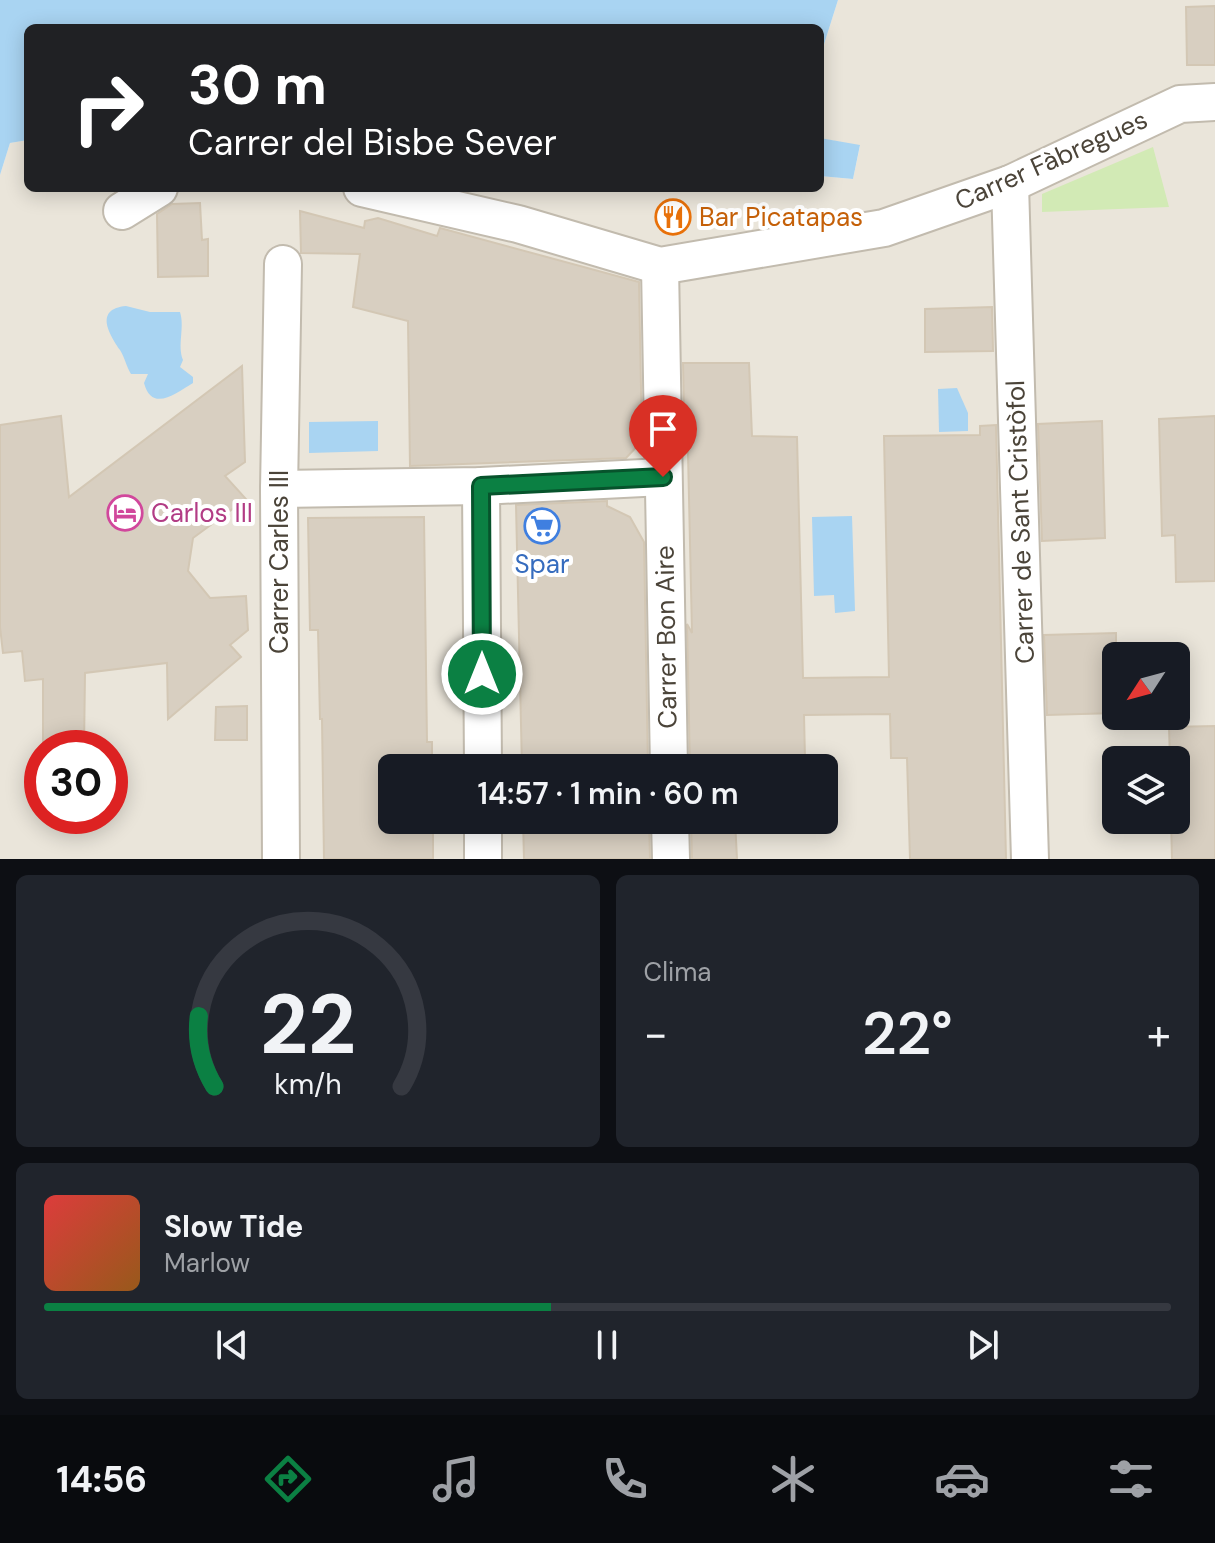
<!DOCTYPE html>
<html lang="es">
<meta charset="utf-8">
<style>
:root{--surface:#171b24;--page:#20242c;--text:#f1f3f6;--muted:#9ea1a6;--line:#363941;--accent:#0b8043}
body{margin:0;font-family:"DM Sans",sans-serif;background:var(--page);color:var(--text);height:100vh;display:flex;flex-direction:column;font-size:30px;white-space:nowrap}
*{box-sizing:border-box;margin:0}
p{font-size:26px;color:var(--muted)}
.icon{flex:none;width:44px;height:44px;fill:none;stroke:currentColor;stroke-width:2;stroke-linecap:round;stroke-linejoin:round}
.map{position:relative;height:859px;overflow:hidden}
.sheet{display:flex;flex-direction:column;gap:16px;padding:16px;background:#0d0f14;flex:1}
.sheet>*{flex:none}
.hud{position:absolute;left:24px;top:24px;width:800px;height:168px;border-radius:12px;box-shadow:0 4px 20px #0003;background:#202124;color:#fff;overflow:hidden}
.needle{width:52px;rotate:234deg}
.fabs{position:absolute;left:1102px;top:642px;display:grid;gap:16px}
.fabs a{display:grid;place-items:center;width:88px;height:88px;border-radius:12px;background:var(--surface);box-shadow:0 4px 20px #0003;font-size:40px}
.speed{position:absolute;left:24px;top:730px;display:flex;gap:16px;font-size:40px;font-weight:700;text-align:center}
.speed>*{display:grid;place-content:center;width:104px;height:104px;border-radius:50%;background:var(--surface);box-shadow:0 4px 20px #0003;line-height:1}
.speed .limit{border:12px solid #d22;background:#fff;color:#111}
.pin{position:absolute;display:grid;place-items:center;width:68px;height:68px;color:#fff;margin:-82px -34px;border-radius:50% 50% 50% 0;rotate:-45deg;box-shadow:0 0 8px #0007}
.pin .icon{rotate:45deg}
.me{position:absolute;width:88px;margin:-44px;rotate:0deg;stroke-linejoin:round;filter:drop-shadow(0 0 6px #0008)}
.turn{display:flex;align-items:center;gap:28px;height:168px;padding:0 32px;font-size:36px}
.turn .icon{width:104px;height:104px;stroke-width:2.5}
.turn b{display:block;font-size:56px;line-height:68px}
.big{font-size:60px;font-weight:600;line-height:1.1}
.sheet .widget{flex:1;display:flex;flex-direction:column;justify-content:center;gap:12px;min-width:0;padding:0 28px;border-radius:12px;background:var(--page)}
.sheet .dial{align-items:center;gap:0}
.dial svg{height:208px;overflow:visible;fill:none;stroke:var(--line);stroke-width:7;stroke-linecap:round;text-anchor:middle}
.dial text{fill:var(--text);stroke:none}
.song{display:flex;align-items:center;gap:24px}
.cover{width:96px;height:96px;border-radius:12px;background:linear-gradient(135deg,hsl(0 70% 55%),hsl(30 70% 35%))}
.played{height:8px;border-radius:4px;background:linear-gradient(90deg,var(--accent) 45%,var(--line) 45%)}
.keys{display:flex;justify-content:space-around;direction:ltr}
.heat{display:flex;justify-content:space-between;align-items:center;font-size:44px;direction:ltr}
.sheet .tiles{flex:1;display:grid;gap:16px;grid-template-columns:1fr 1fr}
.widget:last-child{grid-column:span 2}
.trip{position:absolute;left:378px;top:754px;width:460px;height:80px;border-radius:12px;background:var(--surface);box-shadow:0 4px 20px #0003;font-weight:600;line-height:80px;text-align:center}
.menu{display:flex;height:128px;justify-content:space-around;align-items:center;background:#090b0e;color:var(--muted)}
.menu .icon{width:56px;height:56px}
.menu .current{color:var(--accent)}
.menu b{font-size:36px;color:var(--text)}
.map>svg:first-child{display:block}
.residential{fill:#eae5da;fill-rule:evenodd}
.green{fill:#d2eab5}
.water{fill:#a9d4f2}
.building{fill:#d8cfc1;stroke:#d3c7b4;stroke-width:2}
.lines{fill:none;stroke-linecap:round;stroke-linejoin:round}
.street-casing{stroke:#c2bbae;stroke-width:40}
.street{stroke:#fff;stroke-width:36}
.route-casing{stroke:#07532c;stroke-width:20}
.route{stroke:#0b8043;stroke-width:14}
.labels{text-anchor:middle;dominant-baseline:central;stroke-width:8;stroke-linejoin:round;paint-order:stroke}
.street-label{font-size:26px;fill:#4b4439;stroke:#fff}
.food-label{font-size:26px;fill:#c56008;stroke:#fff;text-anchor:start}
.hotel-label{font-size:26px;fill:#b23c85;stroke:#fff;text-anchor:start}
.shop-label{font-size:26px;fill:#366cbe;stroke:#fff}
</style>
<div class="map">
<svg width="1215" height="859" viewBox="0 0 1215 859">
<rect width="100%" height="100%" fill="#f6f3ec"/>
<path class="residential" d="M 838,0 L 1215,0 L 1215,859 L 0,859 L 0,175 L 10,143 L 28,140 L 28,188 L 820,188 L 820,176 L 853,179 L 860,146 L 820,138 L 820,57 ZM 1116,656 L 1176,656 L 1176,716 L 1116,716 ZM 42,748 L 110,748 L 110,816 L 42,816 ZM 1116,760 L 1176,760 L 1176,820 L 1116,820 ZM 392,768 L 824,768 L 824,820 L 392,820 Z"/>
<path class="green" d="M 1153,147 L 1169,207 L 1042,212 L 1042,194 Z"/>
<g class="water">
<path d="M 0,0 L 838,0 L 820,57 L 820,28 L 28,28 L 28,140 L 10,143 L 0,175 Z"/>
<path d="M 820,138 L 860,145 L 853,179 L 820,176 Z"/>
<path d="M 126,306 L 150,312 L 180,312 C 185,328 177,345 183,360 L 180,367 L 193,377 L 193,383 C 176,393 152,413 144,383 L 148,374 L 131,374 C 126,366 125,358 120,350 C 109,334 94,309 126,306 Z"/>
<path d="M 957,388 L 968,413 L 968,431 L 939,432 L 938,389 Z"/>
<path d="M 378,421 L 378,451 L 309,453 L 309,422 Z"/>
<path d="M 852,516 L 855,611 L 835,613 L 834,595 L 814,596 L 812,517 Z"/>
</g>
<g class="building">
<path d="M 1215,6 L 1215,65 L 1187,65 L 1186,7 Z"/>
<path d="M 200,203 L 202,240 L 208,239 L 208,276 L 158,277 L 157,214 L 172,204 Z"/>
<path d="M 300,211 L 364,228 L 365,221 L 378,218 L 437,236 L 440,228 L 639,282 L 642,441 L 626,458 L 410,466 L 408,321 L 353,307 L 360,254 L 301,253 Z"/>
<path d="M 992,307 L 993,351 L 925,352 L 925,309 Z"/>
<path d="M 683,363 L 749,363 L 752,436 L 797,437 L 803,678 L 889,677 L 884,436 L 980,435 L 980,426 L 996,425 L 1006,859 L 910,859 L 907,758 L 891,758 L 890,714 L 804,715 L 805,759 L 733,760 L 733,768 L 690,768 L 687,624 L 692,633 L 687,408 L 684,410 Z"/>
<path d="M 242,366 L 245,462 L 225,476 L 246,499 L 193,538 L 188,571 L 210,598 L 246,596 L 248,630 L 230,645 L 241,657 L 168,719 L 167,663 L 85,673 L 84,748 L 43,748 L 43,679 L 25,681 L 22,651 L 3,653 L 0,627 L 0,425 L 61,416 L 69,497 Z"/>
<path d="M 1215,416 L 1215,581 L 1176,582 L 1175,535 L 1162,536 L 1159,419 Z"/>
<path d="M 1102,421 L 1105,538 L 1042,541 L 1038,424 Z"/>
<path d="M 607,501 L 607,506 L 630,517 L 644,542 L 648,768 L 522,768 L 516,505 Z"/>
<path d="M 424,517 L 427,742 L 432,742 L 432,768 L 392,768 L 392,820 L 433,820 L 433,859 L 324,859 L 322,719 L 320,719 L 318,630 L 310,630 L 308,518 Z"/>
<path d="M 1116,633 L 1116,713 L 1047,715 L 1044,635 Z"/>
<path d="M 247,706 L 247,740 L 215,740 L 216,707 Z"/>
<path d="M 1215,726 L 1215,859 L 1172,859 L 1171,820 L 1176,820 L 1176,760 L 1170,760 L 1169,727 Z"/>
<path d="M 523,820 L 649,820 L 650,859 L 524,859 Z"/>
<path d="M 691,820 L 735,820 L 737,859 L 692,859 Z"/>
</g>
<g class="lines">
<defs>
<g id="street">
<path d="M 1010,184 L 1030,859"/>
<path d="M 362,188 L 518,224 L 660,266 L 884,228 L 1010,184 L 1180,104 L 1215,102"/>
<path d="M 122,211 L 159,188"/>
<path d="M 660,266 L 669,768"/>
<path d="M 481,486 L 483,768"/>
<path d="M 279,489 L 481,486 L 663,477"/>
<path d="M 483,820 L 483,859"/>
<path d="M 670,820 L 671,859"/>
<path d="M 281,859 L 279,489 L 283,264"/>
</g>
</defs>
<use href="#street" class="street-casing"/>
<use href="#street" class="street"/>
</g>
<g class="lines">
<defs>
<path id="route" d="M 482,674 L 481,486 L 663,477"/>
</defs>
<use href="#route" class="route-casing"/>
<use href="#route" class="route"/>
</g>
<defs>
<symbol id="restaurant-ring" viewBox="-11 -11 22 22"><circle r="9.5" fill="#fff" stroke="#e8710a" stroke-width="1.5"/><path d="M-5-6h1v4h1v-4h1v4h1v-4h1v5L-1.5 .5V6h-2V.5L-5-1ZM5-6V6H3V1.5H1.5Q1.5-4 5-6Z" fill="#e8710a"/></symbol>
<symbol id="hotel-ring" viewBox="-11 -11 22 22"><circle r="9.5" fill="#fff" stroke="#d1479c" stroke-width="1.5"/><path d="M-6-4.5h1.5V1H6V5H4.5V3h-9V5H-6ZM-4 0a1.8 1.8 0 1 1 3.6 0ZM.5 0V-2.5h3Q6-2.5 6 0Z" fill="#d1479c"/></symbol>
<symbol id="supermarket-ring" viewBox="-11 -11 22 22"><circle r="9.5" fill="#fff" stroke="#3f7fe0" stroke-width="1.5"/><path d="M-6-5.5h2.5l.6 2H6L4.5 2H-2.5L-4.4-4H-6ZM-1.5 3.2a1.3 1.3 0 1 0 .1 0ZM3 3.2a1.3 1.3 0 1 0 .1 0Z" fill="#3f7fe0"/></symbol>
</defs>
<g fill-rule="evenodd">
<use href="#restaurant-ring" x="653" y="197" width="40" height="40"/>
<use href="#hotel-ring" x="105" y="493" width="40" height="40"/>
<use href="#supermarket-ring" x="522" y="506" width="40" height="40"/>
</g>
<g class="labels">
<g class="street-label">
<text transform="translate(1051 160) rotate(-24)">Carrer Fàbregues</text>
<text transform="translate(1020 522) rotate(-92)">Carrer de Sant Cristòfol</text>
<text transform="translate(279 562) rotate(-90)">Carrer Carles III</text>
<text transform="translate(666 637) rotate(-91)">Carrer Bon Aire</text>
</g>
<g class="food-label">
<text x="699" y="217">Bar Picatapas</text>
</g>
<g class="hotel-label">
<text x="151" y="513">Carlos III</text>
</g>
<g class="shop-label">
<text x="542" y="564">Spar</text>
</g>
</g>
</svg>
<div class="fabs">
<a><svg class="needle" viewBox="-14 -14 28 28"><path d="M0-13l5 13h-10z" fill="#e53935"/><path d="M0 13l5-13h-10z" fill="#9ea1a6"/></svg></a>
<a><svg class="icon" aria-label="layers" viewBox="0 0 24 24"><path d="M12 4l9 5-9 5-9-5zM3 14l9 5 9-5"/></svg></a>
</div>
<div class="speed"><div class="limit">30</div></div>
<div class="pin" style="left:663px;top:477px;background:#d93025"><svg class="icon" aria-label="arrive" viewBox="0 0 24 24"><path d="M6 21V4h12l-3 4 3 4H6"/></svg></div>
<svg class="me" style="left:482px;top:674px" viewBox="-20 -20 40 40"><circle r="17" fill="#0b8043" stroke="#fff" stroke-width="3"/><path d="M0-11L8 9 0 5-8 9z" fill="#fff"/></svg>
<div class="trip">14:57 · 1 min · 60 m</div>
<div class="hud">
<div class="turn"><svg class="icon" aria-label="right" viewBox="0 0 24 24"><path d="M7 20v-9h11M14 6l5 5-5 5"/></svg><div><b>30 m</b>Carrer del Bisbe Sever</div></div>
</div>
</div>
<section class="sheet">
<div class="tiles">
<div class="widget dial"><svg viewBox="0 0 100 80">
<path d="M14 69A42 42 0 1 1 86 69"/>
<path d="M14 69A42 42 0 0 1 8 42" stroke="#0b8043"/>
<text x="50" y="56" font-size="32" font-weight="700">22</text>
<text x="50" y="72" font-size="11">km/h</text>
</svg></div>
<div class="widget"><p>Clima</p>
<div class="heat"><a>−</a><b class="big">22°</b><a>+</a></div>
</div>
<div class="widget">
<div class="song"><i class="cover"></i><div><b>Slow Tide</b><p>Marlow</p></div></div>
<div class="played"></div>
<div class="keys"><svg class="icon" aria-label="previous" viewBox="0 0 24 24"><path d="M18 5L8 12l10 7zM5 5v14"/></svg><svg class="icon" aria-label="pause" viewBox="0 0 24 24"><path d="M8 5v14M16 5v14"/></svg><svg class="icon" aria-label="next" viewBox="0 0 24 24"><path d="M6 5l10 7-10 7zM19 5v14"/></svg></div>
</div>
</div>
</section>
<nav class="menu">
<b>14:56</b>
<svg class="icon current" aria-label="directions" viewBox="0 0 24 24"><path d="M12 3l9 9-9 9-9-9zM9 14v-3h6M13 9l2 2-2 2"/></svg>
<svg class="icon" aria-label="music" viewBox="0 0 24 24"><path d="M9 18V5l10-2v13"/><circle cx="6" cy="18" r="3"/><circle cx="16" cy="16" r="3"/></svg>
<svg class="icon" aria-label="phone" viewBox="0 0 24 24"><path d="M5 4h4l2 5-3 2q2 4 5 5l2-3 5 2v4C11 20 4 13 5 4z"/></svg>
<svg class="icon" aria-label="climate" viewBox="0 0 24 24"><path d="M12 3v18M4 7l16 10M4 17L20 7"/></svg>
<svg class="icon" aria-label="car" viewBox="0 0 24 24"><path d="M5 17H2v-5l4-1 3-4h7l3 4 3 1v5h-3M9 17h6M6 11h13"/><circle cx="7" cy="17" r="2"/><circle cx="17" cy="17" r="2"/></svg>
<svg class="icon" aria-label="filters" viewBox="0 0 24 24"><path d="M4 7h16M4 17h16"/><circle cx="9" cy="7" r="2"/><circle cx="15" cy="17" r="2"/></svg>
</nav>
